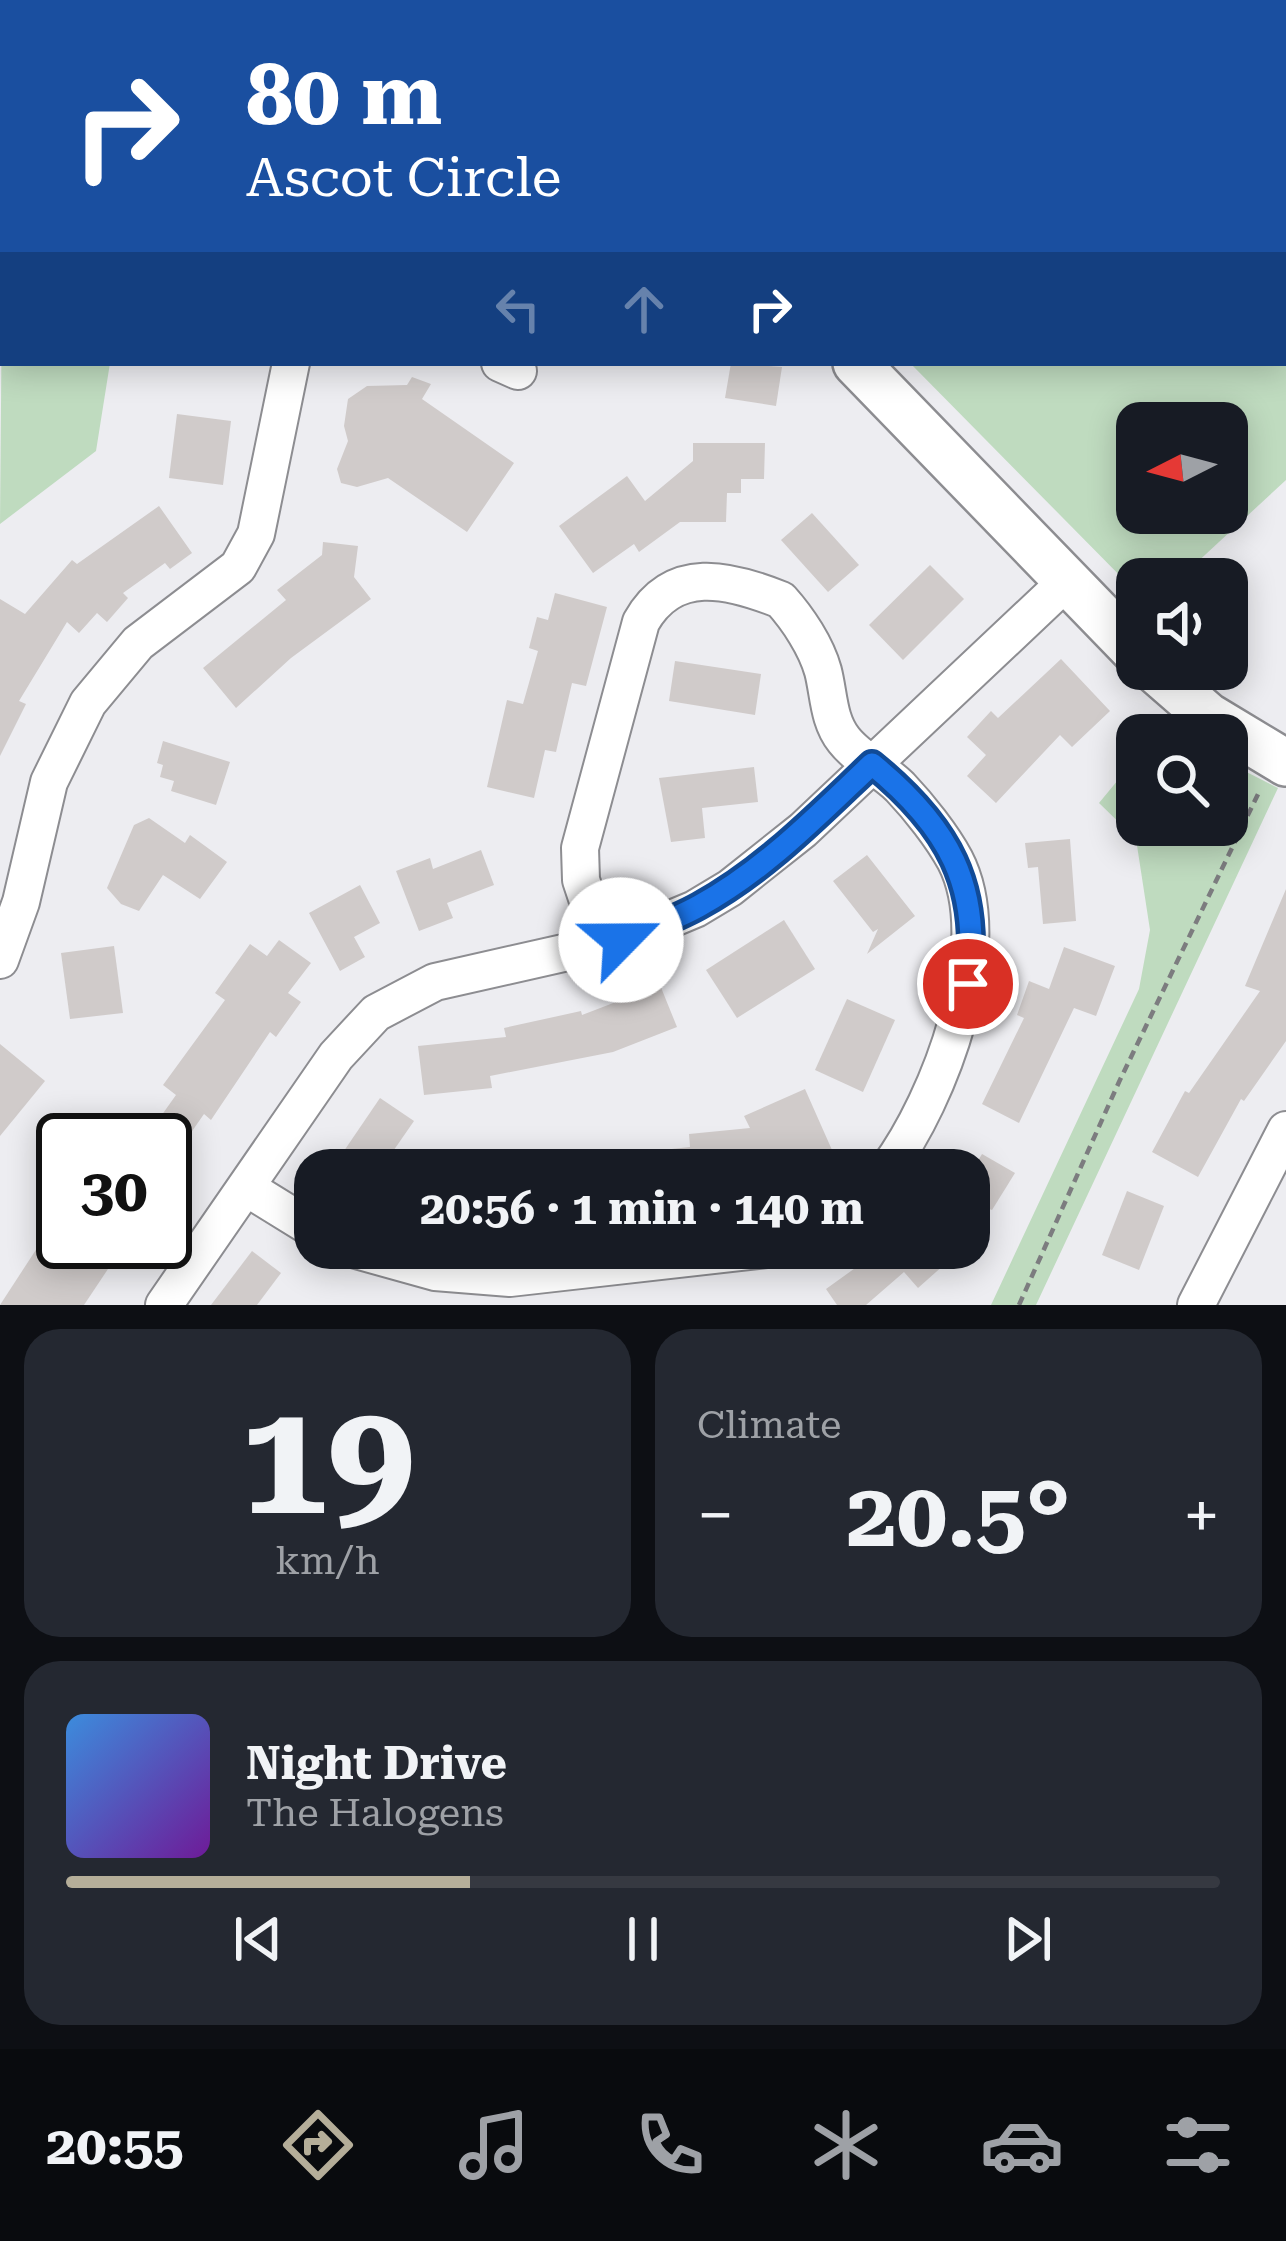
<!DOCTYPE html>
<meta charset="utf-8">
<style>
:root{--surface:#171b24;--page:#242831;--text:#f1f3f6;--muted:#9ea1a6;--line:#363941;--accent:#b5ae99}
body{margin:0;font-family:"Roboto Serif",serif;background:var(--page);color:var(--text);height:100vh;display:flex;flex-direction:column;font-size:45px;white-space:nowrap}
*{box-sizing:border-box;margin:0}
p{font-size:39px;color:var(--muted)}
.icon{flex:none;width:66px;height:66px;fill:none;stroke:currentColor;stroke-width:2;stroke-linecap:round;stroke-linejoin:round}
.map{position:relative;height:1305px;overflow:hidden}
.panel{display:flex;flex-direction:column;gap:24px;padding:24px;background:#0d0f14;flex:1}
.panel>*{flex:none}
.hud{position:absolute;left:0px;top:0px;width:1287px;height:366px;box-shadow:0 6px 30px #0003;background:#1a4fa0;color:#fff;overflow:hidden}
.needle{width:78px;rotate:264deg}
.buttons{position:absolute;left:1116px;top:402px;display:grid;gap:24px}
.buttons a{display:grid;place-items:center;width:132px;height:132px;border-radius:24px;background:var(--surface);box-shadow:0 6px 30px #0003;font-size:60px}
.speed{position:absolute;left:36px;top:1113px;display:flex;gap:24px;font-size:60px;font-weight:700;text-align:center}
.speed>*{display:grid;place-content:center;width:156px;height:156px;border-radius:50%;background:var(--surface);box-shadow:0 6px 30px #0003;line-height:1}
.speed .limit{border:6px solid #111;border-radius:18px;background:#fff;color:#111}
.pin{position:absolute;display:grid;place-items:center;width:102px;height:102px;color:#fff;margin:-51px;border:6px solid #fff;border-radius:50%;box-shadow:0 3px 12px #0007}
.me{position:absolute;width:132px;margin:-66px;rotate:67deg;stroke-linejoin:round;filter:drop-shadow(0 0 9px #0008)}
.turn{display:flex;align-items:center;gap:42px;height:252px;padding:0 48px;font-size:54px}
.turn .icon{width:156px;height:156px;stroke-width:2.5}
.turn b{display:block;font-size:84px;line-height:102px}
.lanes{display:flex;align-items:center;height:114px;padding:0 48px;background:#0003;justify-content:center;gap:60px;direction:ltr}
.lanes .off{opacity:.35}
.big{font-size:90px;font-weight:700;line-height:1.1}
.panel .card{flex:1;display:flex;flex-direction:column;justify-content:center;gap:18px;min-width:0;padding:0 42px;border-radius:36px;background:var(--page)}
.panel .dial{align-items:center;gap:0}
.dial b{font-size:156px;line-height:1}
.song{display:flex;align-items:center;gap:36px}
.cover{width:144px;height:144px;border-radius:18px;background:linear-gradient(135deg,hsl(210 70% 55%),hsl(280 70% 35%))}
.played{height:12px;border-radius:6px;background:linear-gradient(90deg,var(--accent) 35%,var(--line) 35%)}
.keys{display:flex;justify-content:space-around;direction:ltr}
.heat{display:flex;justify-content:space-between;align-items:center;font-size:66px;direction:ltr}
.panel .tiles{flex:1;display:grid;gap:24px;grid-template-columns:1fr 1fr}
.card:last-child{grid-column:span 2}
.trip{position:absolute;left:294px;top:1149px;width:696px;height:120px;border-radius:36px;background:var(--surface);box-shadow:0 6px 30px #0003;font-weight:700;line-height:120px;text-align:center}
.tabs{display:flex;height:192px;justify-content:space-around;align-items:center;background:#090b0e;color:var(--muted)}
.tabs .icon{width:84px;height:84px}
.tabs .active{color:var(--accent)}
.tabs b{font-size:54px;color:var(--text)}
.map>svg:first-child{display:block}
.green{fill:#bfdbbf;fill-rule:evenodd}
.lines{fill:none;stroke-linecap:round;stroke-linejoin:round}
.stream{stroke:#b9d2ef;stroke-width:8}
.building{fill:#d0cbca}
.minor-casing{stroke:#8d8d91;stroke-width:40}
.major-casing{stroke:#8d8d91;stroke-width:50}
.path{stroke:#7c7c7f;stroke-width:4.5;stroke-dasharray:9 6;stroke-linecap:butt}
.minor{stroke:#fff;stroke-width:36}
.major{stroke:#fff;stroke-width:45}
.route-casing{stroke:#114b97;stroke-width:30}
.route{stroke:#1a73e8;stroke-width:21}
</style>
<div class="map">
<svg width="1286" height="1305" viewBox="0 0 1286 1305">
<rect width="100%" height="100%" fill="#ededf1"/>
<g class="green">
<path d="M 512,0 L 1286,0 L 1286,480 L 1179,579 L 1137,579 L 1137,593 L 910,363 L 1284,363 L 1284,3 ZM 1227,423 L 1227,513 L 1137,513 L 1137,423 Z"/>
<path d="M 3,169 L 3,363 L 110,363 L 96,451 L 0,524 Z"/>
<path d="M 1137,757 L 1137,825 L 1227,825 L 1227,762 L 1278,788 L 1036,1305 L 991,1305 L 1139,989 L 1150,930 L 1136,839 L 1099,803 Z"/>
</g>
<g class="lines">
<g class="stream">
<path d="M 1061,0 L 1063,3"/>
<path d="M 1284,100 L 1286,101"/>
</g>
</g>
<g class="building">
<path d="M 731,363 L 782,367 L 776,406 L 725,398 Z"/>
<path d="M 412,377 L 431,384 L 422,399 L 514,463 L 467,532 L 388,478 L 357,487 L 341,483 L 337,469 L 348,441 L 344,426 L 348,399 L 367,386 L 407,385 Z"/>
<path d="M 177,414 L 231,421 L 223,485 L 169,478 Z"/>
<path d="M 693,443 L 765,443 L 764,479 L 741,479 L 741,493 L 727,493 L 726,522 L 680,522 L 639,552 L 634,544 L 593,573 L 559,526 L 627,476 L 645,501 L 693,461 Z"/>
<path d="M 159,506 L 192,553 L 170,569 L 165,563 L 123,593 L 128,598 L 107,622 L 97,613 L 79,633 L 67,622 L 19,701 L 26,704 L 0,756 L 0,599 L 25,614 L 72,560 L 77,564 Z"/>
<path d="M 812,513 L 859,565 L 828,592 L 781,540 Z"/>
<path d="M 323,542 L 358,546 L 354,577 L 371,599 L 291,658 L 236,708 L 203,668 L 286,600 L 277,590 L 322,555 Z"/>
<path d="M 930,565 L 964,599 L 903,660 L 869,625 Z"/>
<path d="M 555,593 L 607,607 L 586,686 L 572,683 L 556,752 L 545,750 L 534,798 L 487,787 L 507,700 L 523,704 L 538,651 L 529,648 L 537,617 L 548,620 Z"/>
<path d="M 1061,659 L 1110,711 L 1072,747 L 1060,735 L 996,803 L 967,776 L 986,755 L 967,737 L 991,711 L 998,718 Z"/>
<path d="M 675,661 L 761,674 L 755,715 L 669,701 Z"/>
<path d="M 163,741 L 230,762 L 216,805 L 171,791 L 174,781 L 160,777 L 163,765 L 157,763 Z"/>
<path d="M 754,767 L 758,802 L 702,808 L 705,838 L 671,842 L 659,778 Z"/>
<path d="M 149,818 L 185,843 L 190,835 L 227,862 L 200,899 L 163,875 L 139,911 L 121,904 L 107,888 L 134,825 Z"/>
<path d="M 1070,839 L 1076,921 L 1043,924 L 1038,867 L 1028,868 L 1025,843 Z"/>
<path d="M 481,850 L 494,885 L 447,903 L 453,918 L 419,931 L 396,871 L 430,858 L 433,869 Z"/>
<path d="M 867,855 L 915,916 L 867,954 L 878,929 L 873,932 L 833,881 Z"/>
<path d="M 360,885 L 380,923 L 354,937 L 365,957 L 340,971 L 309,913 Z"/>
<path d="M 1286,889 L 1286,1041 L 1244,1101 L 1241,1099 L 1198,1177 L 1152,1152 L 1185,1091 L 1189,1093 L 1260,991 L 1245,986 Z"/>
<path d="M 784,920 L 815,969 L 737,1018 L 706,970 Z"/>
<path d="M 279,940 L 311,963 L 288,993 L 301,1002 L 276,1037 L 270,1032 L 211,1120 L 204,1114 L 165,1170 L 165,1140 L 144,1140 L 176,1095 L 163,1085 L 225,1000 L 215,993 L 250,944 L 267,956 Z"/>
<path d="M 114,946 L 123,1013 L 70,1019 L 61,953 Z"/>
<path d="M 1064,947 L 1115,966 L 1096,1016 L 1074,1008 L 1019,1123 L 982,1104 L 1024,1018 L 1017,1015 L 1029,981 L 1049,989 Z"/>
<path d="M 660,985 L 677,1027 L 613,1052 L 490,1076 L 492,1088 L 424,1095 L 418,1046 L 506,1037 L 504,1028 L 581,1011 L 582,1015 Z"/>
<path d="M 847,999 L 895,1020 L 863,1092 L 815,1070 Z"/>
<path d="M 0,1044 L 45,1081 L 0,1136 Z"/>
<path d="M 805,1089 L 832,1150 L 786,1170 L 616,1170 L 616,1155 L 690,1147 L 689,1134 L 750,1128 L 744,1116 Z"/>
<path d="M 380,1098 L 414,1121 L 380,1170 L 331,1170 Z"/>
<path d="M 982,1154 L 1015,1173 L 992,1210 L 969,1201 L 969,1176 Z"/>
<path d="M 1127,1191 L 1164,1206 L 1139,1270 L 1102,1255 Z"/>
<path d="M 41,1242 L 126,1242 L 84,1305 L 0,1305 Z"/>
<path d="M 883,1248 L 963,1248 L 918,1288 L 904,1272 L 866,1305 L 837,1305 L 826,1289 Z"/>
<path d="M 252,1251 L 281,1273 L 257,1305 L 211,1305 Z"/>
</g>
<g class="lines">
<defs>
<g id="minor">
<path d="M 500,363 L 518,371"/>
<path d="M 603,946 L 581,880 L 580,848 L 641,622 C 673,565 729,579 781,600 C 798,619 816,646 823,671 C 829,694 828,720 844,740 C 859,759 883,770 900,787 C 919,807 942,836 955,860 C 999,944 940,1099 887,1170"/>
<path d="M 0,960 L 21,902 L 49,782 L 88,703 L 138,643 L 238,567 L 256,534 L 291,363"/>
<path d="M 247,1188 L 315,1230"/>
<path d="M 349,1248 L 435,1272 L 510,1278 L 776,1248"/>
<path d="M 164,1305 L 336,1056 L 376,1013 L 435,982 L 621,940 L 695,909 L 730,888 L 803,830 L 1066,582"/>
<path d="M 1196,1305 L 1286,1130"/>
</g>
<g id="major">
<path d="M 418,0 L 426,3"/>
<path d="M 194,3 L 203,0"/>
<path d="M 0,136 L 3,133"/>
<path d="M 856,363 L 1137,653"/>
<path d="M 1154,669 L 1208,716 L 1286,763"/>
</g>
</defs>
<use href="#minor" class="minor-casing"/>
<use href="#major" class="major-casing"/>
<g class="path">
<path d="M 25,3 L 27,0"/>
<path d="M 0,30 L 3,29"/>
<path d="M 1019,1305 L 1119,1082 L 1260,790"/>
</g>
<use href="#minor" class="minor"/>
<use href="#major" class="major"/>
</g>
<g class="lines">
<defs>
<path id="route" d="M 621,940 C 647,929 674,920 699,906 C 765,870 818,815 872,764 C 948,826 982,886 968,984"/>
</defs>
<use href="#route" class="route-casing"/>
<use href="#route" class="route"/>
</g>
</svg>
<div class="buttons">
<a><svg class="needle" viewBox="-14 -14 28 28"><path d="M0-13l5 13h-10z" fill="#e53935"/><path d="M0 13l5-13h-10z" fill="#9ea1a6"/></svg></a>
<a><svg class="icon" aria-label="sound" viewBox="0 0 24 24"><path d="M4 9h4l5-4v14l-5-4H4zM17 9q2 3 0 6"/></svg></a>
<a><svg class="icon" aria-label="search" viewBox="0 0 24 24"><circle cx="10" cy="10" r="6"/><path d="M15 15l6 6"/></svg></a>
</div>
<div class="speed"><div class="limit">30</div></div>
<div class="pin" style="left:968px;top:984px;background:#d93025"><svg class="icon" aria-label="arrive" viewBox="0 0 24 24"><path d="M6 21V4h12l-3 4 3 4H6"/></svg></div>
<svg class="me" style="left:621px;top:940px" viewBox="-20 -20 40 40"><circle r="19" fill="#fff"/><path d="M0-13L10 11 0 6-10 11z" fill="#1a73e8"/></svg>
<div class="trip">20:56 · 1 min · 140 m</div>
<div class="hud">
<div class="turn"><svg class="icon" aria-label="right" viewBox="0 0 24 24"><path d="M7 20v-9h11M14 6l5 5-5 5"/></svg><div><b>80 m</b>Ascot Circle</div></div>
<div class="lanes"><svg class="icon off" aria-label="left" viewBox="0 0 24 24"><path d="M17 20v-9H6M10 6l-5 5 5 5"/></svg><svg class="icon off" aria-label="ahead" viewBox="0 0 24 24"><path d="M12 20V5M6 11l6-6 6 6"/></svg><svg class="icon" aria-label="right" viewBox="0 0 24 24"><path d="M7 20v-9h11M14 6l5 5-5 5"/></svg></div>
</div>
</div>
<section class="panel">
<div class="tiles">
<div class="card dial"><b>19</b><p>km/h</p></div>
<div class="card"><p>Climate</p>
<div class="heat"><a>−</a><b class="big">20.5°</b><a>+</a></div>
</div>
<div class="card">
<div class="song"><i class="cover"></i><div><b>Night Drive</b><p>The Halogens</p></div></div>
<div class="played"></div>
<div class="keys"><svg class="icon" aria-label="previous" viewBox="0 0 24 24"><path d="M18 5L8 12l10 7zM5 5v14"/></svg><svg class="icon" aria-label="pause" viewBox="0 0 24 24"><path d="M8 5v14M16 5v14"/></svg><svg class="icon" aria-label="next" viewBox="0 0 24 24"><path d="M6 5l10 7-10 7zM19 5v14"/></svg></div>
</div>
</div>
</section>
<nav class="tabs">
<b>20:55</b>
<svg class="icon active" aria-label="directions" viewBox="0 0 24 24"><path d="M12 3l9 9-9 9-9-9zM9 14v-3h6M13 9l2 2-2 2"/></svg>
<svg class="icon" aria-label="music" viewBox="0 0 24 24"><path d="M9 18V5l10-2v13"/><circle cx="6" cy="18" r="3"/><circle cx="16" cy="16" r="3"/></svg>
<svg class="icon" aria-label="phone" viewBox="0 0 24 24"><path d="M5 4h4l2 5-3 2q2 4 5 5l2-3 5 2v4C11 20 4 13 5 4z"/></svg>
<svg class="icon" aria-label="climate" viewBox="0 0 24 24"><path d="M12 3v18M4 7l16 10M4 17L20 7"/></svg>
<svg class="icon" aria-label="car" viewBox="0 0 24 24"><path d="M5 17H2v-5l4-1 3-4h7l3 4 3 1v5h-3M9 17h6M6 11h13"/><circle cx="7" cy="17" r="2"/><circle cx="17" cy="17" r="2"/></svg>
<svg class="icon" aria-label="filters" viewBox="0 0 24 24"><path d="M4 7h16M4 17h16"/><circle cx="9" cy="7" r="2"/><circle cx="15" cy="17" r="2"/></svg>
</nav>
